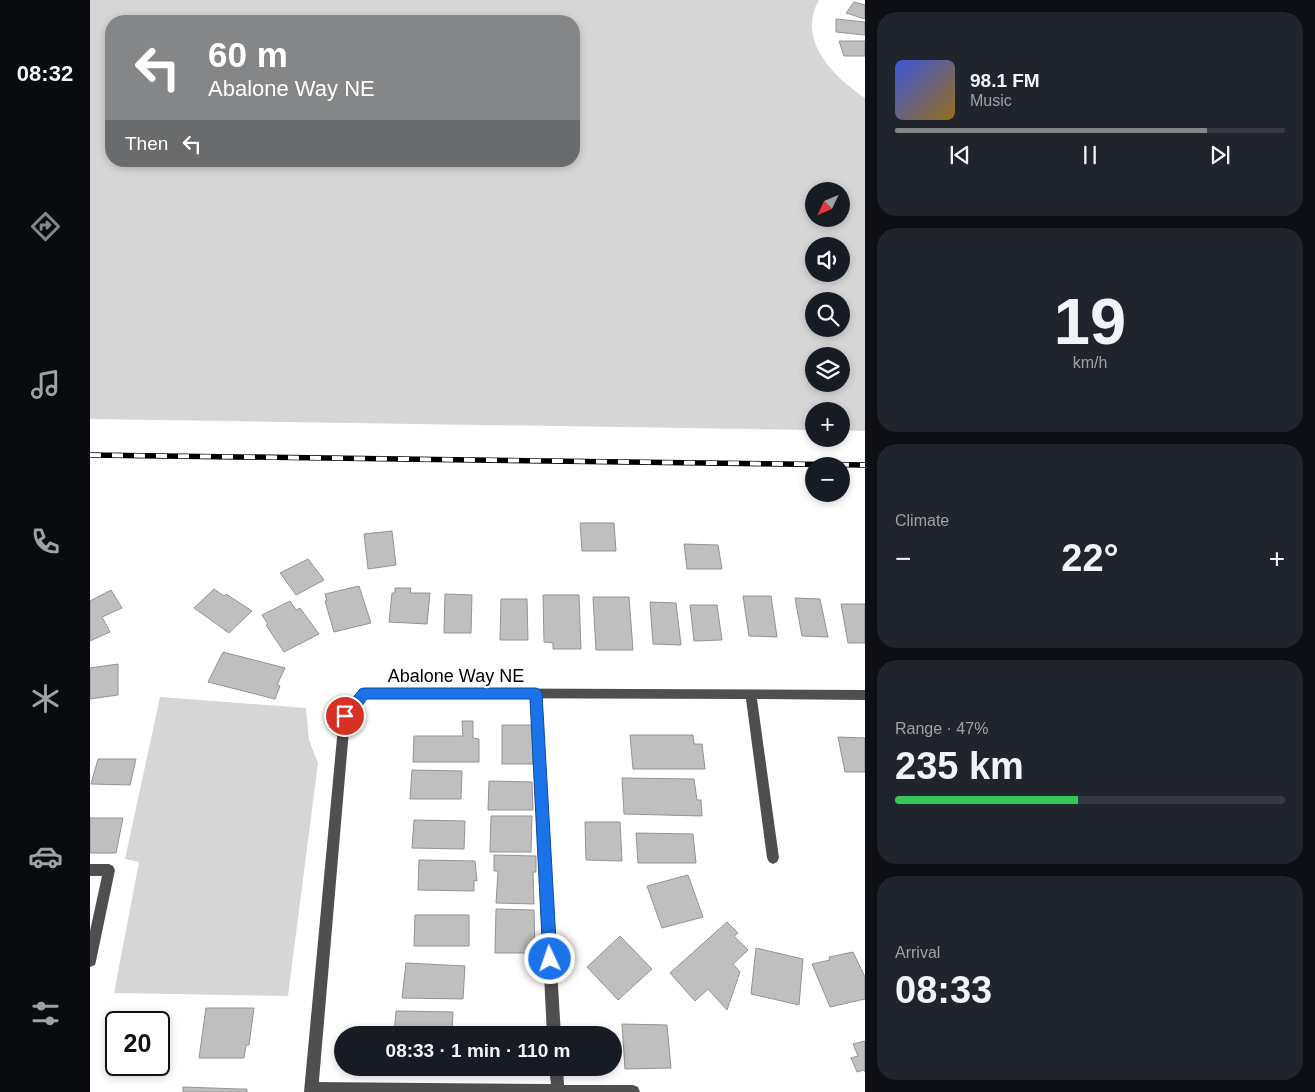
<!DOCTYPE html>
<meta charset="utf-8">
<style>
:root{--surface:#171b24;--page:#20242c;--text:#f1f3f6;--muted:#9ea1a6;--line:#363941;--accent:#858687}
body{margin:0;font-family:Helvetica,sans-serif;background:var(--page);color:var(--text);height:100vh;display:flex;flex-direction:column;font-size:19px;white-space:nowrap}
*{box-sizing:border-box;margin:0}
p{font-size:16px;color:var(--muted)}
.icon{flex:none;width:28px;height:28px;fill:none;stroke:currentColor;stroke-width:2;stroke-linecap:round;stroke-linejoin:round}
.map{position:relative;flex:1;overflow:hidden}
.sheet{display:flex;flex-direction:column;gap:12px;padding:12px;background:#0d0f14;width:450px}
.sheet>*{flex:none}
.hud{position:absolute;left:15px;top:15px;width:475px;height:152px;border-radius:20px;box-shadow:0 2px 8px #0003;background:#858687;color:#fff;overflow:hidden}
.needle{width:32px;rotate:226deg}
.controls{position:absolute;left:715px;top:182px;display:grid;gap:10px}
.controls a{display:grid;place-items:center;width:45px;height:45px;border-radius:50%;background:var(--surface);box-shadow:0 2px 8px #0003;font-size:25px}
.speed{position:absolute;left:15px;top:1011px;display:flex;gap:10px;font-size:25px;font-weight:700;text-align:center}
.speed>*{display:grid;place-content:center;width:65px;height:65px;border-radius:50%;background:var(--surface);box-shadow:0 2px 8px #0003;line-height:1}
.speed .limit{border:2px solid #111;border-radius:8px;background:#fff;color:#111}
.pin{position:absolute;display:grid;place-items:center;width:42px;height:42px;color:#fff;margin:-21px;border:2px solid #fff;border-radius:50%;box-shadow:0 1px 5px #0007}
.me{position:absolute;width:55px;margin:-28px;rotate:357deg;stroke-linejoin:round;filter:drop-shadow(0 0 4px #0008)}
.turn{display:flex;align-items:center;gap:18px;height:105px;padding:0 20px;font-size:22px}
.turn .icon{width:65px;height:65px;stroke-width:2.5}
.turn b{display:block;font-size:35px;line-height:42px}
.then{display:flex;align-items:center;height:48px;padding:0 20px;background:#0003;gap:10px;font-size:19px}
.big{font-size:38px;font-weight:600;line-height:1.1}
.sheet .card{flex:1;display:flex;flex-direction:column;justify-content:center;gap:8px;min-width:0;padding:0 18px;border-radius:20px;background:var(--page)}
.sheet .dial{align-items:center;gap:0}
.dial b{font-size:65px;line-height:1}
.song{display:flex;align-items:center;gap:15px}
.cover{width:60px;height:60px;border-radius:8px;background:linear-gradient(135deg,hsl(230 70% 55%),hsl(40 70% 35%))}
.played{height:5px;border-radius:2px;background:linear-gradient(90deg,var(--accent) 80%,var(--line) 80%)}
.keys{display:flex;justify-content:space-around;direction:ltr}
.heat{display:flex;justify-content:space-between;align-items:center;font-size:28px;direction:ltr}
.charge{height:8px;border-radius:4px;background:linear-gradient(90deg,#34c759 47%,var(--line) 0)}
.trip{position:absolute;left:244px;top:1026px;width:288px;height:50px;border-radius:25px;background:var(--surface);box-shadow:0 2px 8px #0003;font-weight:600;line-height:50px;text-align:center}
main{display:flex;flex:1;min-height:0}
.dock{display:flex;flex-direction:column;width:90px;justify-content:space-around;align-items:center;background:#090b0e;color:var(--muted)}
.dock .icon{width:35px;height:35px}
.dock .current{color:var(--accent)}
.dock b{font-size:22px;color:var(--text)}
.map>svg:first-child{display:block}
.green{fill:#d6d6d6;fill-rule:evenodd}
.building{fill:#bfbfbf;stroke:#939393}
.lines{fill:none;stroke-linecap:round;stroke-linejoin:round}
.service{fill:#4f4f4f;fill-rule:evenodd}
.minor{fill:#4f4f4f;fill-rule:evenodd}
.rail-casing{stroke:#000;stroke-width:5.5}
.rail{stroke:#fff;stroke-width:4;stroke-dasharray:11;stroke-linecap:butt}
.route{fill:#1a73e8;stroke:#114b97}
.labels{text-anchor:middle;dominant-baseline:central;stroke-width:4.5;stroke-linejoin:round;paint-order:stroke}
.street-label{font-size:18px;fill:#000;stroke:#fff}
</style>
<main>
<nav class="dock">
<b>08:32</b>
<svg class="icon current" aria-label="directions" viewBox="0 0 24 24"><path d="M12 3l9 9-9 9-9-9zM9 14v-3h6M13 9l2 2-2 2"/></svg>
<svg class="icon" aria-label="music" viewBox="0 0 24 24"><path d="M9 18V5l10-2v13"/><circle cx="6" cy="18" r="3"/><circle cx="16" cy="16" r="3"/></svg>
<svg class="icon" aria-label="phone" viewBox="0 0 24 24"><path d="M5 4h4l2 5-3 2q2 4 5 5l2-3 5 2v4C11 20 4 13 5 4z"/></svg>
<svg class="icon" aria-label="climate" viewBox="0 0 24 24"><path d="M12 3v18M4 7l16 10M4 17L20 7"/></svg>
<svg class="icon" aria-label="car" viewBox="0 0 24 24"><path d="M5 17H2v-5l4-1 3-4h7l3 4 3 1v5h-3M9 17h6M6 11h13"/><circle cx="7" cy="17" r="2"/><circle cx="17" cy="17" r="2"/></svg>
<svg class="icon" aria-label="filters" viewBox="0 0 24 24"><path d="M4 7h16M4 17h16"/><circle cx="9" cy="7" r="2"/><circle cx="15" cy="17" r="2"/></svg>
</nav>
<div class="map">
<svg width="775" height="1092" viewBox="0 0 775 1092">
<rect width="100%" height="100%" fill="#fff"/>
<g class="green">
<path d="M 0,0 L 729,0 C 706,40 744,77 775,98 L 775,431 L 751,430 L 751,411 L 724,411 L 724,430 L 0,419 ZM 21,21 L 484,21 L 484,161 L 21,161 ZM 724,191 L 751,191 L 751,219 L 724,219 ZM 724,246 L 751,246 L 751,274 L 724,274 ZM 724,301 L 751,301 L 751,329 L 724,329 ZM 724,356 L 751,356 L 751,384 L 724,384 Z"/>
<path d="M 70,697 L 216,708 L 219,740 L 228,763 L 198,996 L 24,993 L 49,862 L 35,859 Z"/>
</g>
<g class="building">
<path d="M 764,2 L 775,5 L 775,19 L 756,13 Z"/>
<path d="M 746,19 L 775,22 L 775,35 L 746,32 Z"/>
<path d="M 749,41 L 775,41 L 775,56 L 754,56 Z"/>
<path d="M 490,523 L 524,523 L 526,551 L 492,551 Z"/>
<path d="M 302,531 L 306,565 L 278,569 L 274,534 Z"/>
<path d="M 594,544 L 628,545 L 632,569 L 597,569 Z"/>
<path d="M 218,559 L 234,580 L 206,595 L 190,573 Z"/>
<path d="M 269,586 L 281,623 L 244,632 L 235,601 L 237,601 L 235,594 Z"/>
<path d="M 305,588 L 321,588 L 320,593 L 340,593 L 337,624 L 299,622 L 302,593 L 305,593 Z"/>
<path d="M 124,589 L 134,596 L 136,594 L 162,611 L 139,633 L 104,608 Z"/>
<path d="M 21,590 L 32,608 L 12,617 L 20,632 L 0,641 L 0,601 Z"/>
<path d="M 355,594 L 382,595 L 381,633 L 354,633 Z"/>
<path d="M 453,595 L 489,595 L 491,649 L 463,649 L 463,643 L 454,642 Z"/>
<path d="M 653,596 L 681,596 L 687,637 L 659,636 Z"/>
<path d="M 503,597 L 539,597 L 543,650 L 506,650 Z"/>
<path d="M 705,598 L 730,599 L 738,637 L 712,636 Z"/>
<path d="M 411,599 L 437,599 L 438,640 L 410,640 Z"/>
<path d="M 200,601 L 206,610 L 210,608 L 229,634 L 194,652 L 176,625 L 178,624 L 172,615 Z"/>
<path d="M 560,602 L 586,603 L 591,645 L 563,644 Z"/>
<path d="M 751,604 L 775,604 L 775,643 L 758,643 Z"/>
<path d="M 600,605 L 627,605 L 632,640 L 604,641 Z"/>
<path d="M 133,652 L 195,668 L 187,685 L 190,686 L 185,699 L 118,682 Z"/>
<path d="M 28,664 L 28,695 L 0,699 L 0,668 Z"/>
<path d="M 372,721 L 383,721 L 383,738 L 389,739 L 389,762 L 323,762 L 324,736 L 373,736 Z"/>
<rect x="412" y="725" width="31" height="39"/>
<path d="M 540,735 L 603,735 L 604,744 L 612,744 L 615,769 L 543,769 Z"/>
<path d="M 748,737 L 775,738 L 775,772 L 755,772 Z"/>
<path d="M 8,759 L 46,759 L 40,785 L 1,784 Z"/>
<path d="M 322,770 L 372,771 L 371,799 L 320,799 Z"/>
<path d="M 532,778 L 604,779 L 607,800 L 611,800 L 612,816 L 534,814 Z"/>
<path d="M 399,781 L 442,782 L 443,810 L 398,810 Z"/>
<path d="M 401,816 L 442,816 L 441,852 L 400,852 Z"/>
<path d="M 0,818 L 33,818 L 26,853 L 0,853 Z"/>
<path d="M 324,820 L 375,821 L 374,849 L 322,848 Z"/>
<path d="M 495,822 L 530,822 L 532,861 L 496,860 Z"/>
<path d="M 546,833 L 603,834 L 606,863 L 548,863 Z"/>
<path d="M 404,855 L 446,856 L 446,872 L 443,872 L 444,904 L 406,903 L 408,871 L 404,871 Z"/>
<path d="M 329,860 L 385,861 L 387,881 L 384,880 L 384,891 L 328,890 Z"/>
<path d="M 598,875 L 613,917 L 572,928 L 557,886 Z"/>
<path d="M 406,909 L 444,910 L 445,953 L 405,953 Z"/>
<path d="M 325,915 L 379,915 L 379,946 L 324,946 Z"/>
<path d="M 637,922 L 648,933 L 644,936 L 658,950 L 643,964 L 650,972 L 637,1010 L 618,989 L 605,1001 L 580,973 Z"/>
<path d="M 530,936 L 562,969 L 528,1000 L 497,967 Z"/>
<path d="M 666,948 L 713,959 L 709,1005 L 661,994 Z"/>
<path d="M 763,952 L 775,977 L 775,999 L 740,1007 L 722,964 L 740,960 L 739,957 Z"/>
<path d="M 316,963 L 375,966 L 373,999 L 312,998 Z"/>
<path d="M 116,1008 L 164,1008 L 159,1045 L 156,1045 L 154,1058 L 109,1058 Z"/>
<path d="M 306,1011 L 363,1012 L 362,1035 L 304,1035 Z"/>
<path d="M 532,1024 L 577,1025 L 581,1068 L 535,1069 Z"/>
<path d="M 69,1037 L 74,1037 L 69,1065 Z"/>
<path d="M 775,1041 L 775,1072 L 774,1070 L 767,1072 L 761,1058 L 768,1056 L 763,1044 Z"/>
<path d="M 93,1087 L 149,1089 L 157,1089 L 157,1092 L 93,1092 Z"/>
</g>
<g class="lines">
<g class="service">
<path d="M 445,688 L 449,690 L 450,693 L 471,1035 L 457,1035 L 440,693 L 441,690 Z"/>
<path d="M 0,864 L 19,864 L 23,866 L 25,870 L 6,961 L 5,965 L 0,967 L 0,931 L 12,876 L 0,876 Z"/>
<path d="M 459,1068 L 473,1068 L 474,1085 L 543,1085 L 548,1087 L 550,1092 L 216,1092 L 215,1089 L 217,1084 L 222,1082 L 461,1084 Z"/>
</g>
<path class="minor" d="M 274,688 L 775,690 L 775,700 L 667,699 L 689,858 L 687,862 L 683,864 L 679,862 L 677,858 L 656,699 L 277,698 L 260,718 L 228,1092 L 214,1092 L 249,716 L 270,690 Z"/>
<defs>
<path id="rail" d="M 0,455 L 775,465"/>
</defs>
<use href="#rail" class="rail-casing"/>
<use href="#rail" class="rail"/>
</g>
<path class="route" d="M 274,688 L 446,688 L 450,690 L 452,693 L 467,959 L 465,964 L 460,966 L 455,964 L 453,959 L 440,699 L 277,699 C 271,706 262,724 251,720 L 249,716 L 251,712 L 270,689 Z"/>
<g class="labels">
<g class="street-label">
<text x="366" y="676">Abalone Way NE</text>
</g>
</g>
</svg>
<div class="controls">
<a><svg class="needle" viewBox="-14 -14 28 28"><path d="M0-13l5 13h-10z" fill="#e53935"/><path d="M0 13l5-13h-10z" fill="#9ea1a6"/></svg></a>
<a><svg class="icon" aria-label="sound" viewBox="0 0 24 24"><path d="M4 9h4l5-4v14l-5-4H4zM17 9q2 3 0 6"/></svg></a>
<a><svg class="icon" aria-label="search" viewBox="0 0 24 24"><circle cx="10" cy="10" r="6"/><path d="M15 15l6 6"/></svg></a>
<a><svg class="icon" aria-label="layers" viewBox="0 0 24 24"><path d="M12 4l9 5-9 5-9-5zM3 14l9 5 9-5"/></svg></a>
<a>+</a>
<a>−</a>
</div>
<div class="speed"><div class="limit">20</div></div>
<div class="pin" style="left:255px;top:716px;background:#d93025"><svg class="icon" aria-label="arrive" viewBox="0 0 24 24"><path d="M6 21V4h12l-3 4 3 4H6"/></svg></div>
<svg class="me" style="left:460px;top:959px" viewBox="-20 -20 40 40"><circle r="17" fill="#1a73e8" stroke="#fff" stroke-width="3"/><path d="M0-11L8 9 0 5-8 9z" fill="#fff"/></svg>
<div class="trip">08:33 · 1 min · 110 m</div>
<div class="hud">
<div class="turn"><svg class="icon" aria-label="left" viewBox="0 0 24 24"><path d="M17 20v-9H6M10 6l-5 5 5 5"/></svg><div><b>60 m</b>Abalone Way NE</div></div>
<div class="then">Then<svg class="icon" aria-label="left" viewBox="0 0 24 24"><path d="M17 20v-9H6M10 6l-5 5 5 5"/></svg></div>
</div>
</div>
<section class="sheet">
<div class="card">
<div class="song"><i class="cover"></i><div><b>98.1 FM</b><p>Music</p></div></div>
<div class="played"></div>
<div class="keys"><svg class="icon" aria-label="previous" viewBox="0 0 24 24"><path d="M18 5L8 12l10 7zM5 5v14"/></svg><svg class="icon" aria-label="pause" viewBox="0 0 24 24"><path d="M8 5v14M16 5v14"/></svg><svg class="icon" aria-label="next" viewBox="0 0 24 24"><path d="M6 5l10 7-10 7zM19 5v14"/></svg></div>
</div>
<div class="card dial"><b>19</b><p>km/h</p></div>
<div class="card"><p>Climate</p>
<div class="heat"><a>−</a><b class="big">22°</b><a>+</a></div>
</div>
<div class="card"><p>Range · 47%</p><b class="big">235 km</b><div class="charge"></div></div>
<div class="card"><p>Arrival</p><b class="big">08:33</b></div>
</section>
</main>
